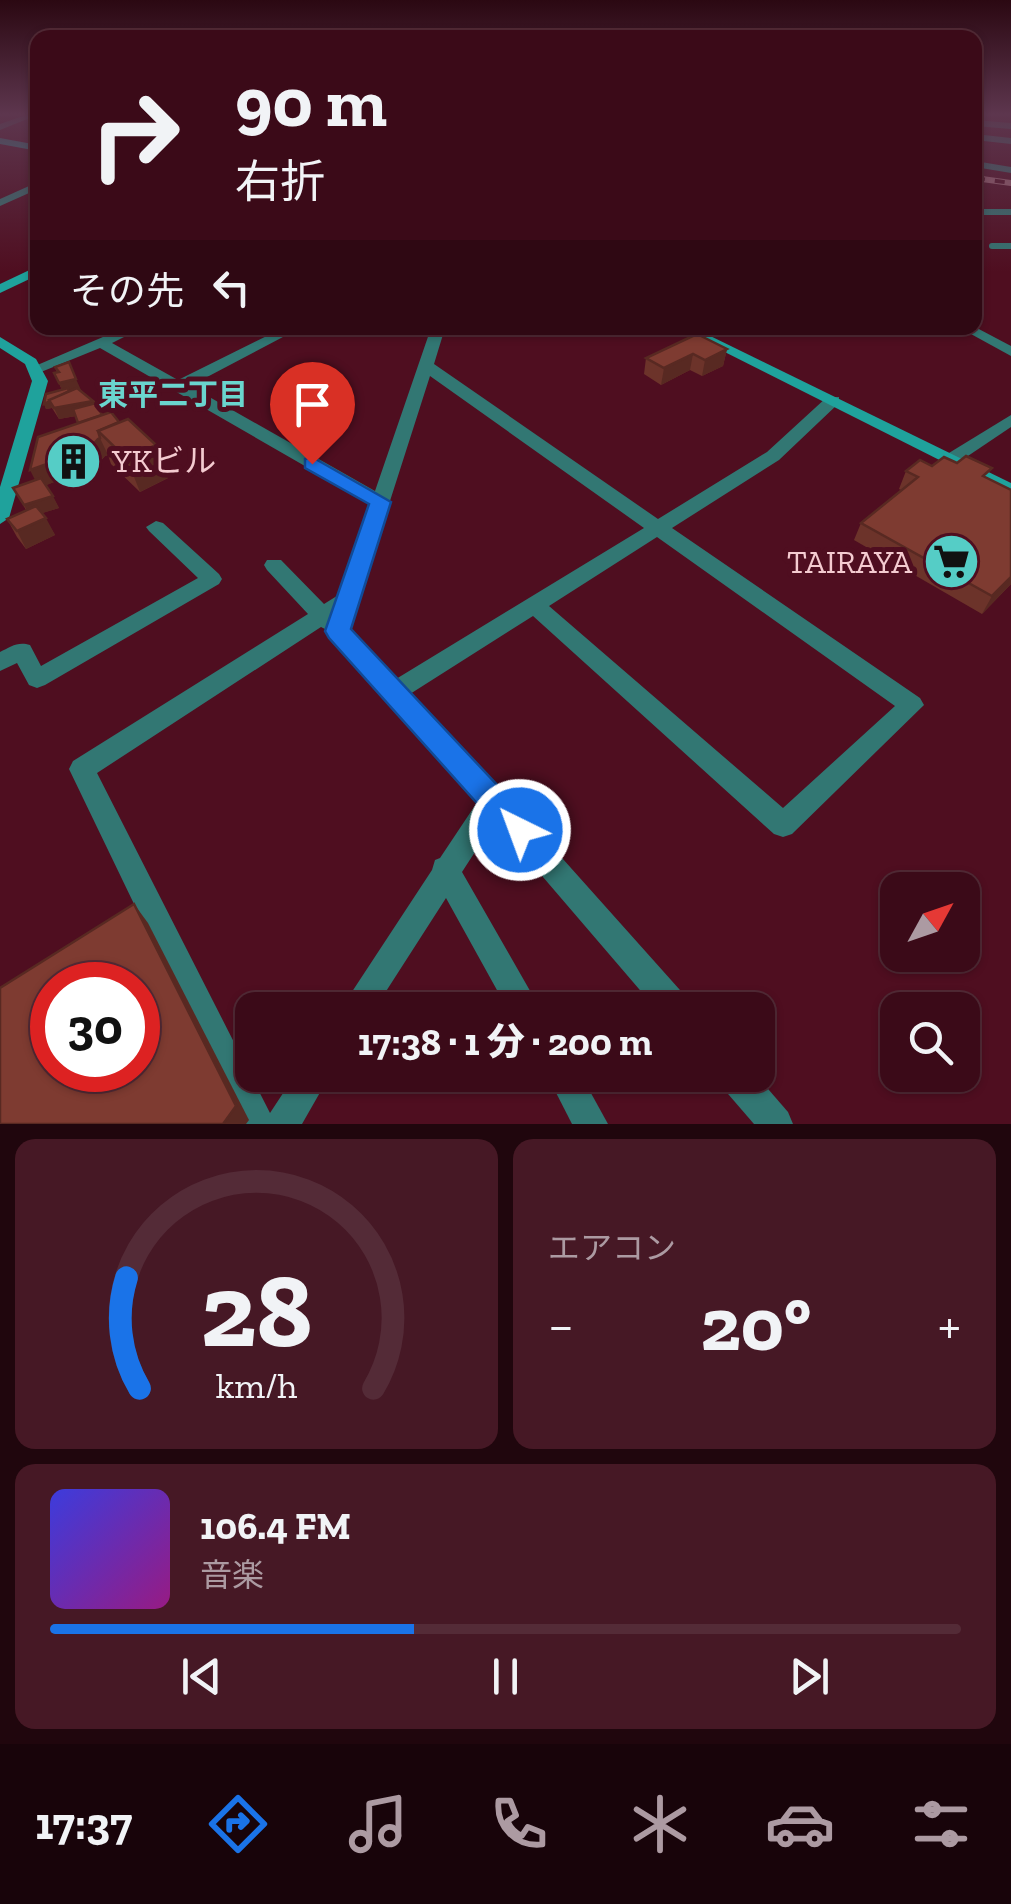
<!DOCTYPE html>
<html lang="ja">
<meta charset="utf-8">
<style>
:root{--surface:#3b0a18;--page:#461825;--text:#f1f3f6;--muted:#ac9aa2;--line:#542b37;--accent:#1a73e8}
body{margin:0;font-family:"Zilla Slab","Noto Sans JP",serif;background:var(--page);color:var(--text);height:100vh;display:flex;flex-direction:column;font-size:38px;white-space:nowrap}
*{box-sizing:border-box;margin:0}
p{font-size:32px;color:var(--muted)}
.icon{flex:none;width:55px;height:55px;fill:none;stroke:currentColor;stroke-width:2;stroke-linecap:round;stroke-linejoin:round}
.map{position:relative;height:1124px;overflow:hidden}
.drawer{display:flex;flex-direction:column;gap:15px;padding:15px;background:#20060d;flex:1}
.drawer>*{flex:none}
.hud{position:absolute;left:30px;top:30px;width:952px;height:305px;border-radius:20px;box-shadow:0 2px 8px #0004,0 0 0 2px var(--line);background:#3b0a18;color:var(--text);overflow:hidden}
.needle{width:65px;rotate:50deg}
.fabs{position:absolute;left:880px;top:872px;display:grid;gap:20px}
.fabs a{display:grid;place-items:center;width:100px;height:100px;border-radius:20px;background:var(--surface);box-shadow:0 2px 8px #0004,0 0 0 2px var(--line);font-size:50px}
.speed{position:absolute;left:30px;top:962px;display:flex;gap:20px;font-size:50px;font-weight:700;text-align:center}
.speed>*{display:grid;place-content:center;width:130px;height:130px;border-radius:50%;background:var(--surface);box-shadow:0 2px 8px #0004,0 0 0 2px var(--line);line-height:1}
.speed .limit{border:15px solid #d22;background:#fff;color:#111}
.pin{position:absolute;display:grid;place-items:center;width:85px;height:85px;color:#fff;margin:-102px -42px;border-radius:50% 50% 50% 0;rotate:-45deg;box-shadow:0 0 10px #0007}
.pin .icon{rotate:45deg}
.me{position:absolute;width:110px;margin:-55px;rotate:318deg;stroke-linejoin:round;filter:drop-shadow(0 0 8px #0008)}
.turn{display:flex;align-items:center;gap:35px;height:210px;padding:0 40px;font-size:45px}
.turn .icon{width:130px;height:130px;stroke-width:2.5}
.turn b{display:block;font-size:70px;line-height:85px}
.then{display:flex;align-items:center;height:95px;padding:0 40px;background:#0003;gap:20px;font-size:38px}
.big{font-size:75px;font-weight:800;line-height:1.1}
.drawer .widget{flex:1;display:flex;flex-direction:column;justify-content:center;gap:15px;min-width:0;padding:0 35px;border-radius:20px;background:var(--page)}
.drawer .dial{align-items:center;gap:0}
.dial svg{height:260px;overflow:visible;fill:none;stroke:var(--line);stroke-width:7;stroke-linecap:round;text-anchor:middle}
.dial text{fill:var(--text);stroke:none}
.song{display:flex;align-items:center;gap:30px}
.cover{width:120px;height:120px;border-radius:15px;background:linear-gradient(135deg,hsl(240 70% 55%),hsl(310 70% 35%))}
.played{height:10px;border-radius:5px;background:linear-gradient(90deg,var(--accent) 40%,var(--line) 40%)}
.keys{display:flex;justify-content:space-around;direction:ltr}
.heat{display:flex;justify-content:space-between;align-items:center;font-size:55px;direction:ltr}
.drawer .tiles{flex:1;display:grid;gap:15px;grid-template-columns:1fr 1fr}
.widget:last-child{grid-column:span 2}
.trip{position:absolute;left:235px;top:992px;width:540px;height:100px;border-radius:20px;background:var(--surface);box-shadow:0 2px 8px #0004,0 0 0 2px var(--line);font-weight:800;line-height:100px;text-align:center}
.tab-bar{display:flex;height:160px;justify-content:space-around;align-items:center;background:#18040a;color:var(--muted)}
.tab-bar .icon{width:70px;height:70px}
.tab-bar .active{color:var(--accent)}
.tab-bar b{font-size:45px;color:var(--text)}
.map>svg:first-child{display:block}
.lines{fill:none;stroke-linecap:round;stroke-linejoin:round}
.lane{stroke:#327773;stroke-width:6}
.street{fill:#327773;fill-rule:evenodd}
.secondary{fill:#1fa29c;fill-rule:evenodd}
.rail-casing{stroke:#a5707b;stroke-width:6}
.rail{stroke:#4f0e20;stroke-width:4;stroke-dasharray:10;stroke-linecap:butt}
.wall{fill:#6c332a}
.shaded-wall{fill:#582922}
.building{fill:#7e3b31;stroke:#582922;stroke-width:2.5;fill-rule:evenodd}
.route{fill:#1a73e8;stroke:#114b97;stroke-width:2.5}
.labels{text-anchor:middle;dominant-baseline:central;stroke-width:10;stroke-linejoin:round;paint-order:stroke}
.far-neighbourhood-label{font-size:30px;font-weight:bold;fill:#6ad5ce;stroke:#4f0e20}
.poi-label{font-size:32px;fill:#f4cbd0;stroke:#4f0e20;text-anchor:start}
</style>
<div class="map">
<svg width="1011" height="1124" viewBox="0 0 1011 1124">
<rect width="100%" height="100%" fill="#4f0e20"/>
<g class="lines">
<path class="lane" d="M 992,246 L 1011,246"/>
<g class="street">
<path d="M 26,115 L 37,115 L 0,130 L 0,124 Z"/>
<path d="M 975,120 L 1011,123 L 1011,129 L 975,126 Z"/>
<path d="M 975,134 L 1011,138 L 1011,144 L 975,140 Z"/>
<path d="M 975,161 L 1011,167 L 1011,173 L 975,167 Z"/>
<path d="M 38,182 L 38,189 L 0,206 L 0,199 Z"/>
<rect x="975" y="209" width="36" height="6"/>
<path d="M 975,327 L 1011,346 L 1011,356 L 960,328 Z"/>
<path d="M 124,328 L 142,328 L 112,343 L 178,380 L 283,328 L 300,328 L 190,386 L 375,491 L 431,328 L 445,328 L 434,364 L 658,519 L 767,452 L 827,397 L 839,397 L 839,403 L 779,460 L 672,528 L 920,698 L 924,705 L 792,834 L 783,837 L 774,834 L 533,616 L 410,694 L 503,792 L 688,999 L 693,1010 L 657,1010 L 495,821 L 462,872 L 541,1010 L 508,1010 L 446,898 L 374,1010 L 340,1010 L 432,870 L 435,860 L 440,858 L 478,801 L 327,630 L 321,627 L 97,773 L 270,1113 L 295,1075 L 330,1075 L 302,1124 L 240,1124 L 69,769 L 73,761 L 308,614 L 267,570 L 264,565 L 267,560 L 281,560 L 324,604 L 340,594 L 371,504 L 100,348 L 41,372 L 31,372 L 28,369 ZM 430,376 L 644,528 L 396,679 L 349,629 ZM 657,537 L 895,706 L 783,808 L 549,606 Z"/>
<path d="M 585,328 L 605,328 L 598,332 Z"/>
<path d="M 1011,415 L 1011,427 L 956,464 L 944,464 L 941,460 L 944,456 Z"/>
<path d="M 156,521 L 163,523 L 219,574 L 222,579 L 219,584 L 45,685 L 37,688 L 29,685 L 17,663 L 0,671 L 0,652 C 10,647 18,641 30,645 L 41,666 L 198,578 L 149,531 L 146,527 Z"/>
<path d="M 547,1075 L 581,1075 L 608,1124 L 572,1124 Z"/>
<path d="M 718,1075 L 756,1075 L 788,1112 L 793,1124 L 754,1124 L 722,1087 Z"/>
</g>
<g class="secondary">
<path d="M 0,138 L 38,145 L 38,151 L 0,144 Z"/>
<path d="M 38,266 L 38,275 L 0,293 L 0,284 Z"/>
<path d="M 677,328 L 694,328 L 1011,483 L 1011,496 Z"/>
<path d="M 0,337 L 36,359 L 48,381 L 9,518 L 0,524 L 0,487 L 32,381 L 25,364 L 0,348 Z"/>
</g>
<defs>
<path id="rail" d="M 975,178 L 1011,183"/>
</defs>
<use href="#rail" class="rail-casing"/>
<use href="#rail" class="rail"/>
</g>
<g class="wall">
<path d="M 727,349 L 723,366 L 702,376 L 690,370 L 661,385 L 644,374 L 646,358 Z"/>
<path d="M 55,367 L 81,390 L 94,403 L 102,415 L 168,478 L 140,492 L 111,464 L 108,455 L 105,456 L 96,466 L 46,485 L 59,508 L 42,513 L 55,535 L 26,549 L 17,537 L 7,519 L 26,510 L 13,488 L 35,480 L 78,423 L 76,416 L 59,419 L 52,408 L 46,409 L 44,404 L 62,390 L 54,373 L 57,373 Z"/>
<path d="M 932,466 L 987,478 L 1011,490 L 1011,584 L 982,614 L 854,540 L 861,523 L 901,490 L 899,489 L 906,471 Z"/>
</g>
<g class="shaded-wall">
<path d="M 727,349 L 723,366 L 702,376 L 705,360 Z"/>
<path d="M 693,354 L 690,370 L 661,385 L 664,368 Z"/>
<path d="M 76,379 L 81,390 L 64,395 L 59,383 Z"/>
<path d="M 93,401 L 98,412 L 59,419 L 54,408 Z"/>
<path d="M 50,402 L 52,408 L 46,409 L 44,404 Z"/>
<path d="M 100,438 L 108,455 L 105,456 L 96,466 L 39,488 L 30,470 Z"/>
<path d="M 156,445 L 168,478 L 140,492 L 127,459 Z"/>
<path d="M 53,496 L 59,508 L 30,517 L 24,505 Z"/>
<path d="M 46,518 L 55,535 L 26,549 L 17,531 Z"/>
<path d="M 1011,577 L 1011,584 L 982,614 L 992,596 Z"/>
<path d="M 134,904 L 148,923 L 249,1120 L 246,1124 L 223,1124 Z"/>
</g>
<g class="building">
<path d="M 697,334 L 727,349 L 705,360 L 693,354 L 664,368 L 646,358 Z"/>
<path d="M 69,362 L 76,379 L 59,383 L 54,373 L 59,372 L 55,367 Z"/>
<path d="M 68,388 L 69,391 L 44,404 L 46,394 Z"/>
<path d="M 77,388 L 93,401 L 54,408 L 49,400 Z"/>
<path d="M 96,403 L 102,415 L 78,423 L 73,409 Z"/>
<path d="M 111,412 L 119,422 L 98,431 L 100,438 L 98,439 L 89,449 L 30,470 L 38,437 Z"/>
<path d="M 128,419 L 156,445 L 127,459 L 98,431 Z"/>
<path d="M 966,456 L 992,468 L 983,476 L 1011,490 L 1011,577 L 992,596 L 861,523 L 918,477 L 906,471 L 920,460 L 932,466 L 944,457 L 957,463 Z"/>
<path d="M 41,478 L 53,496 L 24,505 L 13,488 Z"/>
<path d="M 36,506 L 46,518 L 17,531 L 7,519 Z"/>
<path d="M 134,904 L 236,1106 L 223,1124 L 0,1124 L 0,988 ZM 52,985 L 138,985 L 138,1070 L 52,1070 Z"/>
</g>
<linearGradient id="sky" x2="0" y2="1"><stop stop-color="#2b0812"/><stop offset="0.42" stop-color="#5d364e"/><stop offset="1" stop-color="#5d364e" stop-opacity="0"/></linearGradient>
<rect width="1011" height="272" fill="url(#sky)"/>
<path class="route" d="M 312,457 L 391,502 L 351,629 L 530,820 L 535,830 L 530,839 L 520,844 L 509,839 L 329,638 L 325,631 L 369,504 L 305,468 L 305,459 Z"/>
<defs>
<symbol id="building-disc" viewBox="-11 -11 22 22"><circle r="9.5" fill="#55cdc6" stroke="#4f0e20"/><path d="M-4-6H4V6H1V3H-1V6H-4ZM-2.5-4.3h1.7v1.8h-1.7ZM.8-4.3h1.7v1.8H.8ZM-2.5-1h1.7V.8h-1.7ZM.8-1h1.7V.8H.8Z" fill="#111"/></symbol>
<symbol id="supermarket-disc" viewBox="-11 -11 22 22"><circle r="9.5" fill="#55cdc6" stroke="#4f0e20"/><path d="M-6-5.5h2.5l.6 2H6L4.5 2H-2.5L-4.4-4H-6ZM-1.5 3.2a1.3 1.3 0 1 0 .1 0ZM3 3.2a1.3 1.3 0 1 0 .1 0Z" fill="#111"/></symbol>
</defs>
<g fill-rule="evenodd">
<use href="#building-disc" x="42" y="430" width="63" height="63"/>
<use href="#supermarket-disc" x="920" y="530" width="63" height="63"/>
</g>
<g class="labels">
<g class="far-neighbourhood-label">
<text x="173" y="395">東平二丁目</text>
</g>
<g class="poi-label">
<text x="112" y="461">YKビル</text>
<text x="912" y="562" text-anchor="end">TAIRAYA</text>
</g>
</g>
</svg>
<div class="fabs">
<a><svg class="needle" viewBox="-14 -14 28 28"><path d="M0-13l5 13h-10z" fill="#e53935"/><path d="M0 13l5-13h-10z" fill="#ac9aa2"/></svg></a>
<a><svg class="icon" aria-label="search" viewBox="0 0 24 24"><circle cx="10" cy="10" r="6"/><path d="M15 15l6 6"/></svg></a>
</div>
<div class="speed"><div class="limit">30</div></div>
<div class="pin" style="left:312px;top:464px;background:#d93025"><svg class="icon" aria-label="arrive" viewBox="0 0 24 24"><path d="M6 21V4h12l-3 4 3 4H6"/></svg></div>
<svg class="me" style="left:520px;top:830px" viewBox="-20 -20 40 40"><circle r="17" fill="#1a73e8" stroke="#fff" stroke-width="3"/><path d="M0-11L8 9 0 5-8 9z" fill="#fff"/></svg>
<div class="trip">17:38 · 1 分 · 200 m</div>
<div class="hud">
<div class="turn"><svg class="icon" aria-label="right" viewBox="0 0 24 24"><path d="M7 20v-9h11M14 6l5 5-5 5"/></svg><div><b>90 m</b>右折</div></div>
<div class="then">その先<svg class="icon" aria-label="left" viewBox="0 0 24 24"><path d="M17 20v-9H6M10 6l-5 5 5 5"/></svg></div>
</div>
</div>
<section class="drawer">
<div class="tiles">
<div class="widget dial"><svg viewBox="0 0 100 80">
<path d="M14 69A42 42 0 1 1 86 69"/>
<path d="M14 69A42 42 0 0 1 10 35" stroke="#1a73e8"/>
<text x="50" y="56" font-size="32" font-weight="700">28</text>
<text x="50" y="72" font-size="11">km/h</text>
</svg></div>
<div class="widget"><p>エアコン</p>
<div class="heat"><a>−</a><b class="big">20°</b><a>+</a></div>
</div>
<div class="widget">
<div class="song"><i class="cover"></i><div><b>106.4 FM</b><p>音楽</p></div></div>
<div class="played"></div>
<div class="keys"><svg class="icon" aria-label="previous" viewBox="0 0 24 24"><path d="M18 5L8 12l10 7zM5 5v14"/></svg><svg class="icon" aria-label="pause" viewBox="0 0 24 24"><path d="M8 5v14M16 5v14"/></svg><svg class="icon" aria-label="next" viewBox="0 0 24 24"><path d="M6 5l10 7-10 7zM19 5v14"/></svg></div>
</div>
</div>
</section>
<nav class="tab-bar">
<b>17:37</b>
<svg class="icon active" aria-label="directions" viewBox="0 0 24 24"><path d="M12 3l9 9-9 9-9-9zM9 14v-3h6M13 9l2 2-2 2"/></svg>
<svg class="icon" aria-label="music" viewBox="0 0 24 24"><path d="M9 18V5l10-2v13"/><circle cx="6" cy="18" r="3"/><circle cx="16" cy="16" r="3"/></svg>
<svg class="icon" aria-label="phone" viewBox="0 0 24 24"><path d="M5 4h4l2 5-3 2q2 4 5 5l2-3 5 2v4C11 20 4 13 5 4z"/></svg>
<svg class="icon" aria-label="climate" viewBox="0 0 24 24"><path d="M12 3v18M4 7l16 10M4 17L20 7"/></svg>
<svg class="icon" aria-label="car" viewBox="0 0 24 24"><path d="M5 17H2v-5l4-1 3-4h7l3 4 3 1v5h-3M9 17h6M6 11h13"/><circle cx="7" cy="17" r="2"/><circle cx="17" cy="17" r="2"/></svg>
<svg class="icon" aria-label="filters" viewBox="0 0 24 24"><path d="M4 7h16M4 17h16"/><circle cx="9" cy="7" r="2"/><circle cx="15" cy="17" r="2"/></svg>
</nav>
